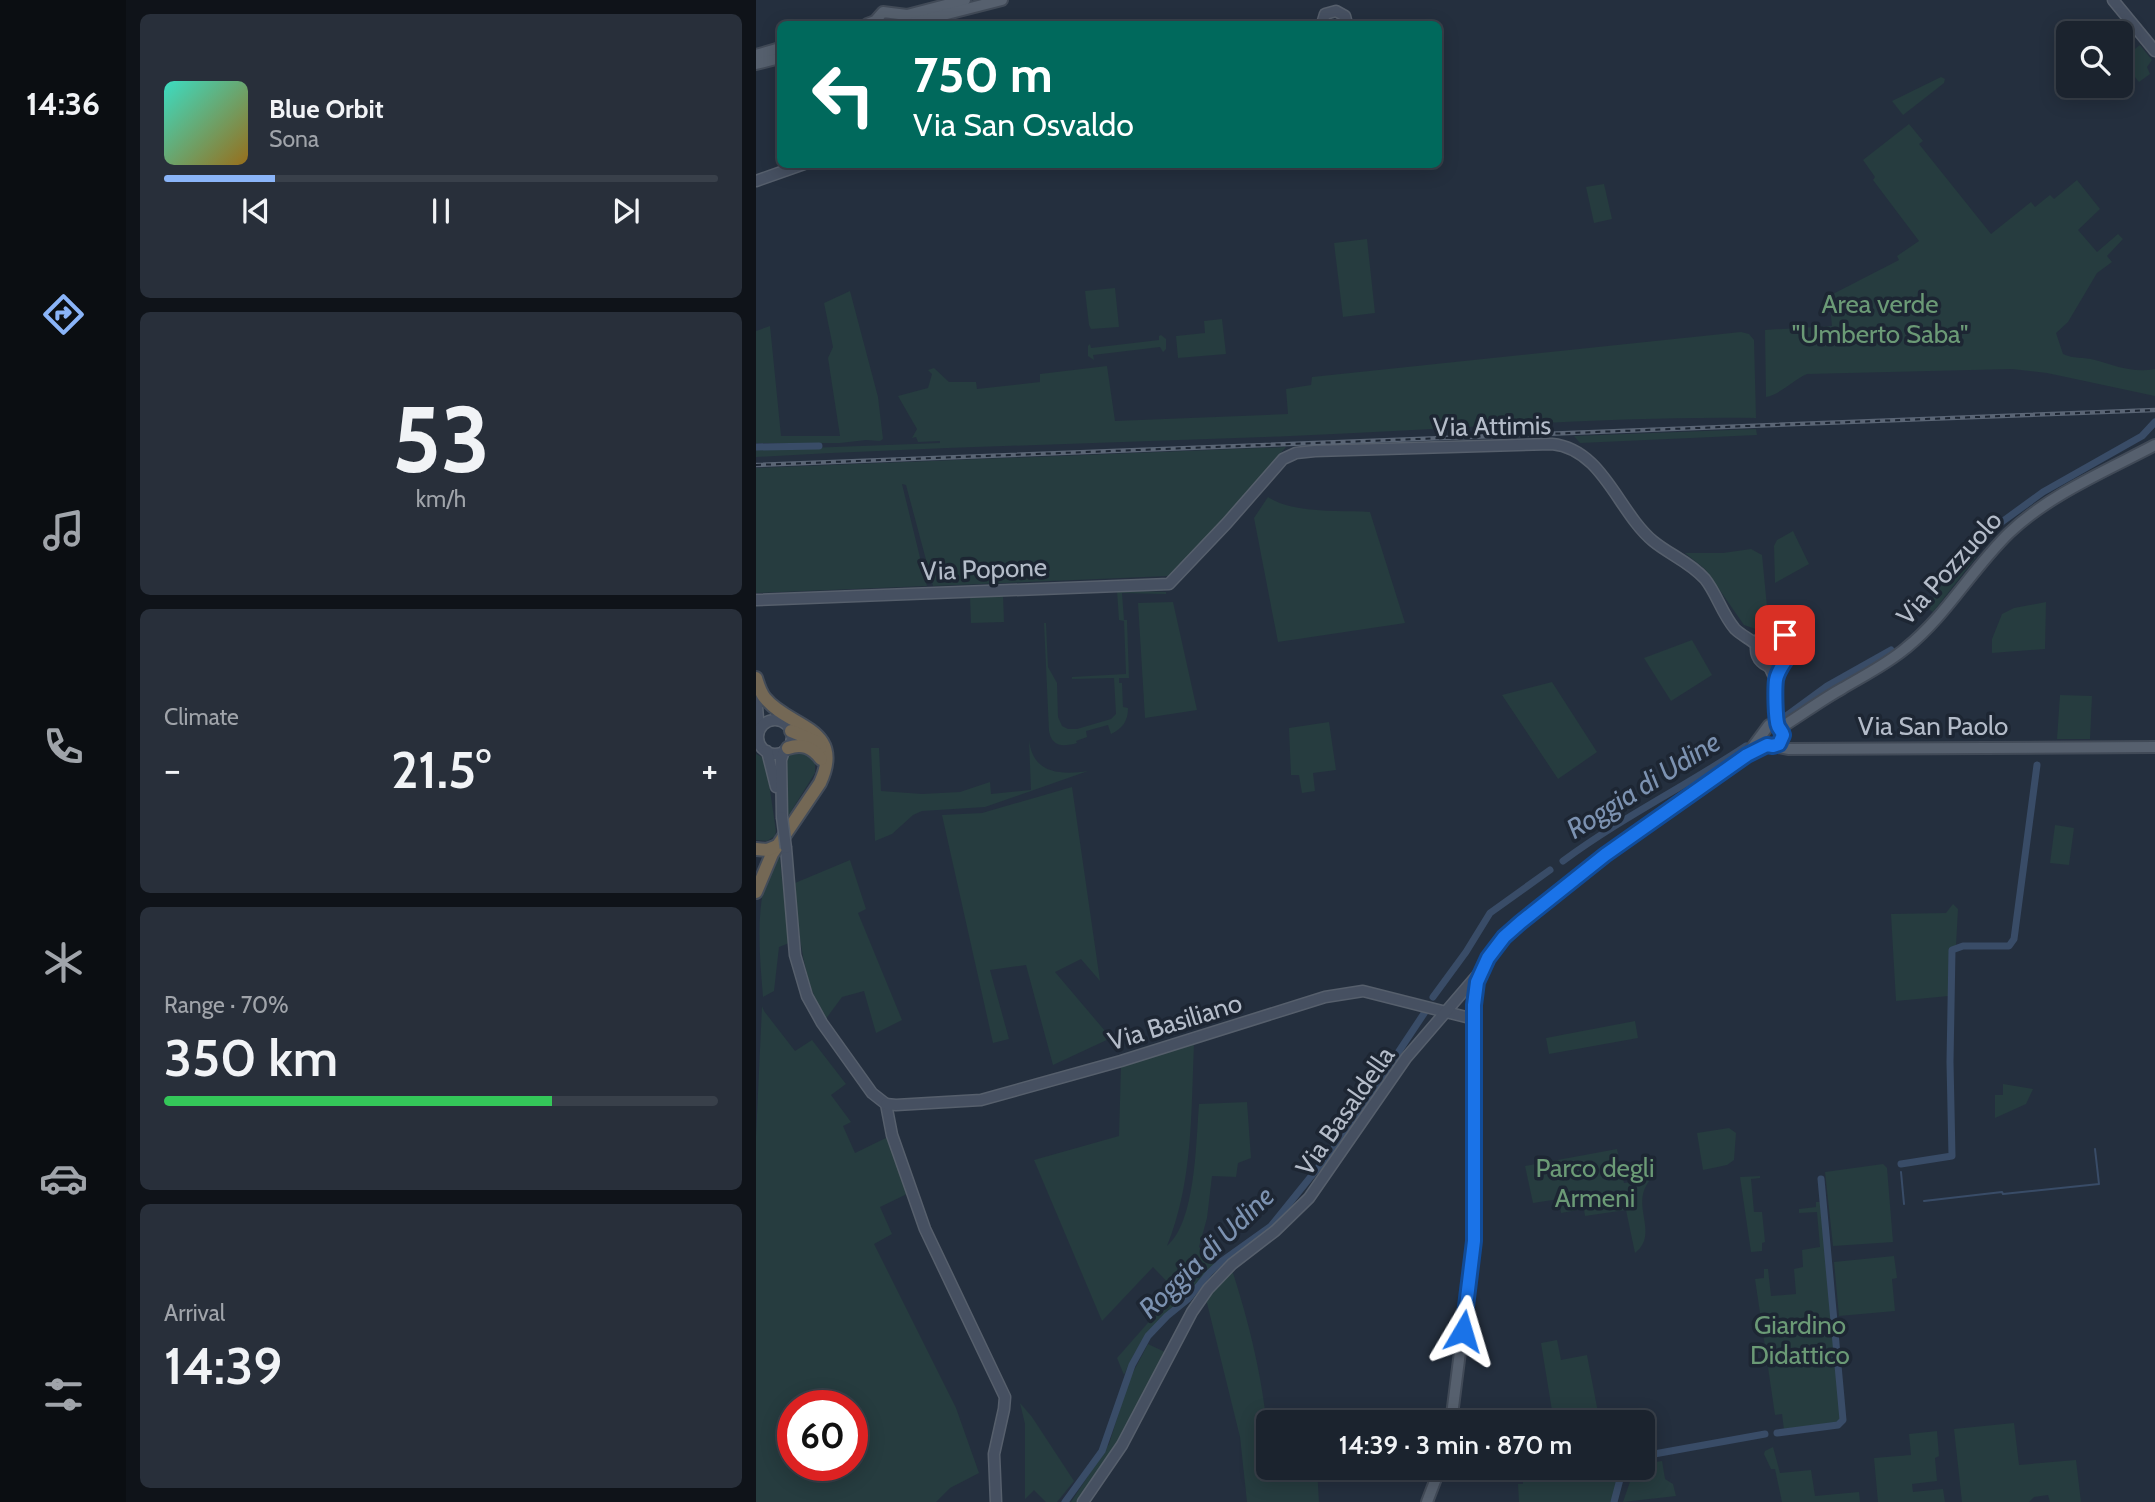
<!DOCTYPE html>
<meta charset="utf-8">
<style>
:root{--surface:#1b232e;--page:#282f3a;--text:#f1f3f6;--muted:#a0a4aa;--line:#39404a;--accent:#8ab4f8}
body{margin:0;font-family:Cabin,sans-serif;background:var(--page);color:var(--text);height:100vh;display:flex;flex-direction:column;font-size:26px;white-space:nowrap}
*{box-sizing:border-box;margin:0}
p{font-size:23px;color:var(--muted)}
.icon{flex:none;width:38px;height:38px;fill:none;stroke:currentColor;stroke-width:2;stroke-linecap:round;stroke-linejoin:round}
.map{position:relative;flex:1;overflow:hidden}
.side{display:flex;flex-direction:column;gap:14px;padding:14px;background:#0f1319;width:630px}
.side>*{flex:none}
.guide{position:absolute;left:21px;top:21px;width:665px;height:147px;border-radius:10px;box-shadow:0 4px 18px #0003,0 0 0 2px var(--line);background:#00695c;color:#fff;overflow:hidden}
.tools{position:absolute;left:1300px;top:21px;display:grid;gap:14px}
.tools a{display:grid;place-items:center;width:77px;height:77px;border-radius:10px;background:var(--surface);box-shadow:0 4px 18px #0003,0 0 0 2px var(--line);font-size:35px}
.speed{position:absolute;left:21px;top:1390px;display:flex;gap:14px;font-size:35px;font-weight:700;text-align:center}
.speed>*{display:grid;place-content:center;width:91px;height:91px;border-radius:50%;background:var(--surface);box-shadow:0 4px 18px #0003,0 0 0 2px var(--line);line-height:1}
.speed .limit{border:10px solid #d22;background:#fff;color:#111}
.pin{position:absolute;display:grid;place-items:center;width:60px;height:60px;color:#fff;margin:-30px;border-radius:14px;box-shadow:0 4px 10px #0006}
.me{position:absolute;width:77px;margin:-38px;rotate:7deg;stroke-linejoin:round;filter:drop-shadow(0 0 5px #0008)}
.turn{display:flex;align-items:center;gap:24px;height:147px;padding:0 21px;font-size:32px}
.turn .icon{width:91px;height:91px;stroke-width:2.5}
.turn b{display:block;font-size:49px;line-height:60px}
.big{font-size:52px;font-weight:600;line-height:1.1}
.side .card{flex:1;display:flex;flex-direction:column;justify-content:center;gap:10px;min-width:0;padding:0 24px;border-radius:10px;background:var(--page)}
.side .dial{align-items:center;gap:0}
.dial b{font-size:91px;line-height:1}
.song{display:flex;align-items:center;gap:21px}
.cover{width:84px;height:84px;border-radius:10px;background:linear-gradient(135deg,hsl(170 70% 55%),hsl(40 70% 35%))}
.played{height:7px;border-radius:4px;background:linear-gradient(90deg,var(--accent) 20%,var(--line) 20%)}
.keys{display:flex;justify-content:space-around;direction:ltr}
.heat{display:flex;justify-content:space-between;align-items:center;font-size:38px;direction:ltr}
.charge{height:10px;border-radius:5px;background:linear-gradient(90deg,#34c759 70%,var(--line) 0)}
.trip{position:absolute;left:500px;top:1410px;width:399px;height:70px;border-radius:10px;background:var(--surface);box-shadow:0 4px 18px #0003,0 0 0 2px var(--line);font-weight:600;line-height:70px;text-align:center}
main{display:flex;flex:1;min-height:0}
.tabs{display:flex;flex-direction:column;width:126px;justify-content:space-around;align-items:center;background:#0b0e12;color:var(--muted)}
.tabs .icon{width:49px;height:49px}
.tabs .active{color:var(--accent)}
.tabs b{font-size:32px;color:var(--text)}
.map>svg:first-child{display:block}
.green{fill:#263c3f;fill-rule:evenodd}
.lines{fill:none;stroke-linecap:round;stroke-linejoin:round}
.stream{stroke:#394c67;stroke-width:2}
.canal{stroke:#394c67;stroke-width:7}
.secondary-casing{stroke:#565f6c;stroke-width:13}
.primary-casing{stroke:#414a57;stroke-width:14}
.highway-casing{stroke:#434c59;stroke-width:16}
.secondary{stroke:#465061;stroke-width:10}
.primary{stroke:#56606e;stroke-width:10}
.highway{stroke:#746855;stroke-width:12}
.rail-casing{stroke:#5a6575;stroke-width:4.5}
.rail{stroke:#1d2633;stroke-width:2;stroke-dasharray:5;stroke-linecap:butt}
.secondary-bridge-casing{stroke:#565f6c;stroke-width:13;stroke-linecap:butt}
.secondary-bridge{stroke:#465061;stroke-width:10}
.route-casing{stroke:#114b97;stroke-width:18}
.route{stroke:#1a73e8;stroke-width:12}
.labels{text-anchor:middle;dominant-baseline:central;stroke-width:7;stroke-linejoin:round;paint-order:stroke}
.park-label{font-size:26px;fill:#6b9a76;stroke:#1d2633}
.street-label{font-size:26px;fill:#b4bcc9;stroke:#1d2633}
.water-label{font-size:28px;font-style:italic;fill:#7c92b1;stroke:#1d2633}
</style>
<main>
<nav class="tabs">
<b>14:36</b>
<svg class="icon active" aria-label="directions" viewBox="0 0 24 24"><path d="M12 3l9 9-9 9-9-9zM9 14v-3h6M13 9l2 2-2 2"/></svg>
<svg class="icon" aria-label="music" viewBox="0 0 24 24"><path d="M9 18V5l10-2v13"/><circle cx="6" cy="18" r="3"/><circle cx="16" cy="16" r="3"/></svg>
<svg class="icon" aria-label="phone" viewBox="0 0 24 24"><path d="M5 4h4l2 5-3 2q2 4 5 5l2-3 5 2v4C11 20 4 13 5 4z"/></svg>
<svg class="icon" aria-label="climate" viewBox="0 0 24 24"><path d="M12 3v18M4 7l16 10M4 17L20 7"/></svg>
<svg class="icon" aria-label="car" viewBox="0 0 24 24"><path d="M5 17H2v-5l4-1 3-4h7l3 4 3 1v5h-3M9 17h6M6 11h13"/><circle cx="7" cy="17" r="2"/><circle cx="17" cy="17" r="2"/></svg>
<svg class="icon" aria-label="filters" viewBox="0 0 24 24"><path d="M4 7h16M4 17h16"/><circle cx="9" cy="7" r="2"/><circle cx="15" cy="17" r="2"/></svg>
</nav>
<section class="side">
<div class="card">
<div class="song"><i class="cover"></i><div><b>Blue Orbit</b><p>Sona</p></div></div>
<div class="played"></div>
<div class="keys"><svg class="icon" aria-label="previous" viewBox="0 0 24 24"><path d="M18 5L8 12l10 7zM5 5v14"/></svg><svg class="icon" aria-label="pause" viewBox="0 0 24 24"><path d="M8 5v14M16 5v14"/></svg><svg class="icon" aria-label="next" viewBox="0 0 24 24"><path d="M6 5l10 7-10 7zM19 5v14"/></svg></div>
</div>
<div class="card dial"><b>53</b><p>km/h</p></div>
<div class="card"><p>Climate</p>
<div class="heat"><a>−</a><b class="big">21.5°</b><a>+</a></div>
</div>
<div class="card"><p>Range · 70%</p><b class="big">350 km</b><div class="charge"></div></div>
<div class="card"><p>Arrival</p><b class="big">14:39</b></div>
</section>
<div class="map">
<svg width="1399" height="1502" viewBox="0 0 1399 1502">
<rect width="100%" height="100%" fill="#242f3e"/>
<g class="green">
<path d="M 1384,45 L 1396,60 L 1391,67 L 1394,74 L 1383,82 L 1365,60 Z"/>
<path d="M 1185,77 L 1189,79 L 1188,83 L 1147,115 L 1136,101 Z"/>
<path d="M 1153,124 L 1167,141 L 1163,144 L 1235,234 L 1275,202 L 1279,207 L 1294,195 L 1298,199 L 1321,180 L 1344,209 L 1322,230 L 1341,252 L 1362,234 L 1367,239 L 1351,256 L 1356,262 L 1341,273 L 1312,322 L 1300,333 L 1307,354 C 1317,359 1328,357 1339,360 C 1360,366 1377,373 1399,369 L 1399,396 L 1291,373 L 1256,369 L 1051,374 C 1037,380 1025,394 1010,397 L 1009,330 L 1076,326 L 1073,296 L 1143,260 L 1141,256 L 1163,241 L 1117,180 L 1119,177 L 1107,160 Z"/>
<path d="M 848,184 L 856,219 L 838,223 L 830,187 Z"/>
<path d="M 611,239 L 619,313 L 587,317 L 578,243 Z"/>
<path d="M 359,288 L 363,327 L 335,329 L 333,325 L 329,291 Z"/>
<path d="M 94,291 L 122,397 L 127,439 L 124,441 L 110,440 L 84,443 L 0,443 L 0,331 L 14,326 L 25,436 L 84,436 L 72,358 L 77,347 L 68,303 Z"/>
<path d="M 466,319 L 470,354 L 422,358 L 420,336 L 449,333 L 448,321 Z"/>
<path d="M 985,332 L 993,334 L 998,340 L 1000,418 C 845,416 690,430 535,436 C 356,443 178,447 0,457 L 0,450 L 184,443 L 184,441 L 162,442 L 160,437 L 156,438 L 161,429 L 142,396 L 172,388 L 176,374 L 172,370 L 178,368 L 193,382 L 220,382 L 221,389 L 284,382 L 284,374 L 351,366 L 359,421 L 532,414 L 530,389 L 555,385 L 556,377 Z"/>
<path d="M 405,335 L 410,339 L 410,349 L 407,352 L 404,347 L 337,355 L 338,360 L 332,356 L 332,346 L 334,344 L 335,348 L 403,340 L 403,336 Z"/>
<path d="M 1000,429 L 1001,435 L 824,443 L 818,436 Z"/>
<path d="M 530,447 L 423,569 L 412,576 L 177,586 L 150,485 L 146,484 L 171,586 L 0,593 L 0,468 Z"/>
<path d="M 512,497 C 537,514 583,510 614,512 L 649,623 L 522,642 L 498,518 Z"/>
<path d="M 1037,531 L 1053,564 L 1019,583 L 1018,546 L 1021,540 Z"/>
<path d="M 1209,548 L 1221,556 L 1177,612 L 1171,608 Z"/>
<path d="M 995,549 L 1006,555 L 1012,617 L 1011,625 L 1003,630 L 988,625 L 949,569 L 929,553 L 967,553 Z"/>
<path d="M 361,590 L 410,592 L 410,594 L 366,593 L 368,620 L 371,620 L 373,678 L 363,678 L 363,683 L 366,683 L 367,707 L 372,708 C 372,721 367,728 355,734 L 352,725 L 330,731 L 331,737 L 320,741 L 321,743 C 307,747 296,747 293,731 L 288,623 L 290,623 L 292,667 L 301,683 L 302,717 L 306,726 L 312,729 L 321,729 L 355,719 L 360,714 L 358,678 L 316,679 L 316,677 L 370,674 L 368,621 L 363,620 Z"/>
<path d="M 247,595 L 248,622 L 215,623 L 214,597 Z"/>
<path d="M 417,602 L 441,710 L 389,718 L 382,603 Z"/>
<path d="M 1290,602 L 1289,649 L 1236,653 L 1236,639 L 1246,614 L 1258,608 Z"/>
<path d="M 936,640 L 956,675 L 915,701 L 888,658 Z"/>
<path d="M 796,682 L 841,752 L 802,779 L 746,695 Z"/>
<path d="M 1304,695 L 1336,696 L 1334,739 L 1301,739 Z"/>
<path d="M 573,722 L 580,770 L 557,773 L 559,791 L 546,793 L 543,775 L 535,775 L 533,728 Z"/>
<path d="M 273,740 C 277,774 304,775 332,771 L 229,807 L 166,811 L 157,815 L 136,834 L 119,841 L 115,748 L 123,748 L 125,791 L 166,794 L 204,792 L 234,782 L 235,794 L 275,790 Z"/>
<path d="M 49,751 L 59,759 L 59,773 L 29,821 C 29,807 22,764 32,754 C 36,751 44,752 49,751 Z"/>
<path d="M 0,754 L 6,757 L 10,763 L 20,831 L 19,836 L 11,841 L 0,840 Z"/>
<path d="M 316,787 L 344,981 L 325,959 L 299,972 L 355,1038 L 297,1065 L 270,965 L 234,970 L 253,1039 L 237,1043 L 186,815 L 226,813 Z"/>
<path d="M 1299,825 L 1318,828 L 1313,865 L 1294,863 Z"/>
<path d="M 23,851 L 33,943 L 23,947 L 18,991 L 7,997 C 4,960 0,918 9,882 C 13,871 18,861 23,851 Z"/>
<path d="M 94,860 L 110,909 L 102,913 L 146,1020 L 120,1033 L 108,991 L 86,997 L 69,1020 C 46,977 42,931 39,883 Z"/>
<path d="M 1197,904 L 1202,909 L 1200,945 L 1195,948 L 1193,996 L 1140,1001 L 1135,914 L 1190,913 Z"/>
<path d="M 6,1006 L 8,1011 L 39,1051 L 56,1040 L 90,1084 L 75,1095 L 95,1122 L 87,1126 L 99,1153 L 134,1136 L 153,1193 L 124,1207 L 136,1234 L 118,1244 L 200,1408 L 223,1473 L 194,1488 L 180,1502 L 0,1502 L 0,1137 ZM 37,1405 L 96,1405 L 96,1465 L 37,1465 Z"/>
<path d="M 879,1021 L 882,1038 L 793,1054 L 790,1038 Z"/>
<path d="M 438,1044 C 435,1113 437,1182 411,1246 C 440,1222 440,1140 443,1104 L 491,1102 L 495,1158 L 482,1163 L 480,1177 L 456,1176 L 451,1218 L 443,1247 L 460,1264 L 430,1298 L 420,1305 L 394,1332 L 378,1354 L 368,1375 L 361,1358 L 420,1291 L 397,1267 L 346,1321 L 278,1160 L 363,1136 L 365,1066 Z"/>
<path d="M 1247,1084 L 1277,1089 L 1270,1104 L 1239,1118 L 1239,1095 L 1247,1095 Z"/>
<path d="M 973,1128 L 980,1133 L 978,1160 L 971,1165 L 947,1170 L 941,1133 Z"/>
<path d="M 861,1149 L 868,1183 L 895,1179 C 872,1204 905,1233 879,1253 L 870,1210 L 829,1216 L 828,1209 L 805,1213 L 803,1199 L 777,1203 L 769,1166 Z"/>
<path d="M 1127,1164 L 1131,1168 L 1137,1242 L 1077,1246 L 1069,1172 Z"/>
<path d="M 1004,1176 L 1004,1178 L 995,1179 L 998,1212 L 1006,1212 L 1009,1242 L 1006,1243 L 1006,1251 L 995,1252 L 984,1177 Z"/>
<path d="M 1060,1202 L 1066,1202 L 1086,1420 L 1082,1425 L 1028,1430 L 1026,1414 L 1019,1415 L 999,1279 L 1008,1278 L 1008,1269 L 1012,1269 L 1015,1296 L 1040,1294 L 1038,1269 L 1047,1267 L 1046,1250 L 1064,1247 L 1061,1212 L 1043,1213 L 1043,1209 L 1060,1207 Z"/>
<path d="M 1138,1256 L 1141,1278 L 1136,1279 L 1139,1311 L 1083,1316 L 1078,1262 Z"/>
<path d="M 476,1270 C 496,1331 513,1404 513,1468 L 561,1468 L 563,1502 L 491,1502 L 484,1437 L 450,1299 Z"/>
<path d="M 801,1340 L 805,1360 L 831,1355 L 844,1423 L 798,1423 L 785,1343 Z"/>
<path d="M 392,1344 L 411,1353 L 374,1424 L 324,1502 L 315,1502 L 353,1444 L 373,1380 Z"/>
<path d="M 264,1403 L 276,1417 L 318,1481 L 301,1502 L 290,1502 L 278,1490 L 269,1499 L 269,1424 Z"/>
<path d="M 1258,1423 L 1263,1465 L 1320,1460 L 1325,1502 L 1294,1502 L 1292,1495 L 1278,1497 L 1273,1502 L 1206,1502 L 1198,1429 Z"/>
<path d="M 1181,1431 L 1183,1456 L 1179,1458 L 1181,1481 L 1156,1484 L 1157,1492 L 1187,1489 L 1189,1502 L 1122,1502 L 1118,1458 L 1155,1455 L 1153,1434 Z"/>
<path d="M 1017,1447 L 1024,1473 L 1055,1470 L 1059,1496 L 1103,1492 L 1104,1502 L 1026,1502 L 1019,1469 L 1015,1469 L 1008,1454 L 1009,1451 Z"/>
<path d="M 906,1461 L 909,1479 L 917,1484 L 920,1496 L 867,1502 L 878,1470 L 887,1468 L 887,1464 Z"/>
<path d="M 805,1468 L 866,1468 L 857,1502 L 763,1502 L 762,1484 L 767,1484 L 767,1476 L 805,1472 Z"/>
</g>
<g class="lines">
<g class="stream">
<path d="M 1145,1172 L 1148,1204"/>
<path d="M 1168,1201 L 1246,1192 L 1247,1194 L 1343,1184 L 1339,1149"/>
</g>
<g class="canal">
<path d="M 0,447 L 63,446"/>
<path d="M 1228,535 L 1287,492 L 1386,436 L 1399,422"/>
<path d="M 1030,716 L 1071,686 L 1135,650"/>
<path d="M 807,861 C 865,818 930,786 990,746"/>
<path d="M 677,997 L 710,952 L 734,913 L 794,870"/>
<path d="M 1145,1164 L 1196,1156 L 1194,1062 L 1196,950 L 1207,946 L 1253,946 L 1258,939 L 1281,765"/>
<path d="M 1021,1433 L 1082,1425 L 1087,1420 L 1065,1179"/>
<path d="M 887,1456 L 1009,1434"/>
<path d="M 309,1502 L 346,1451 L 376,1365 L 392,1336 L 411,1316 L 432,1299 L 453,1273 L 466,1261 L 515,1226 L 582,1143 L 669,1012"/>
<path d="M 858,1502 L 867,1468"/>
</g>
<defs>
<g id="secondary">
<path d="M 1357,0 L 1399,51"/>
<path d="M 566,24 L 569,14 L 580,11 L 589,16 L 591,24"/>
<path d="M 0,181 L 48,164"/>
<path d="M 0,600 L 413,584 L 471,523 L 527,459 L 540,453 L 559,451 L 796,444 C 847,449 862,512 897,541 C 914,555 934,562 949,579 C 961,594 966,614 979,629 C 985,635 994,639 1001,645"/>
<circle cx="1018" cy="649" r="18"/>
<path d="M 1013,666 L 1020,681 L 1022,726"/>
<path d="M 0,695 L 3,730"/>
<circle cx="19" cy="737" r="17"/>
<path d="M 11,751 L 20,787"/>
<path d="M 26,817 L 25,760 L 28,751"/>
<path d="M 30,848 L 39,955 L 51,996 L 66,1023 L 116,1093 L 130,1104 L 136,1135 L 169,1229 L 249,1397 L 248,1409 L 238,1454 L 240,1502"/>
<path d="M 130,1104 L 140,1105 L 225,1100 L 365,1061 L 569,997 L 607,991 L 718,1019"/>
<path d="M 327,1502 L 366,1445 L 436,1312 L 452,1289 L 476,1264 L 519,1231 L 553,1198 L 650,1058 L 724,972"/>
</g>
<g id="primary">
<path d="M 111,24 L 119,21 L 127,12 L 151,15 L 209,0"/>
<path d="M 152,24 L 246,0"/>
<path d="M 0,55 L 24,48"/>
<path d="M 0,64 L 24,58"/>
<path d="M 1023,727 L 1029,725 C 1048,713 1067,699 1087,688 C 1109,675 1131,664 1150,648 C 1190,616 1216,569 1253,533 C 1294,494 1350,471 1399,445"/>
<path d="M 993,752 L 1013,725 L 1019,725 L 1026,730 L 1027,737 L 1021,745"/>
<path d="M 695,1423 L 718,1241 L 718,1005 L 721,982 L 727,966 L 741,945 L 765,922 L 849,855 L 991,755 L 1011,745 L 1033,749 L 1399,747"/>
<path d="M 671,1502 L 684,1468"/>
</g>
<g id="highway">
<path d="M 0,678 C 2,684 4,692 9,698 C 33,728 90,727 64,783 L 16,854 L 0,892"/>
<path d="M 35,731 L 59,741 L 65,747"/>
<path d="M 32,748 C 46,743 56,747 65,759"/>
<path d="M 0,849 L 11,850 L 21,846"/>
</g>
</defs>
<use href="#secondary" class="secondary-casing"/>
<use href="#primary" class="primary-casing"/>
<use href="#highway" class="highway-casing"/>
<use href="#secondary" class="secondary"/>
<use href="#primary" class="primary"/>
<use href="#highway" class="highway"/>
<defs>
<path id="rail" d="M 0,465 L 1399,410"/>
</defs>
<use href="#rail" class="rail-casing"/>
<use href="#rail" class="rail"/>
<defs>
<path id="secondary-bridge" d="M 26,817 L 30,848"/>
</defs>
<use href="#secondary-bridge" class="secondary-bridge-casing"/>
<use href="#secondary-bridge" class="secondary-bridge"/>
</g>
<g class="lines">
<defs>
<path id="route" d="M 707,1331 L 718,1241 L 718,1005 L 721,982 L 732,958 L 748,937 L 765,922 L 849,855 L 991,755 L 1011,745 L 1017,746 L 1023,744 L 1027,735 C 1026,731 1023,729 1022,726 C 1019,719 1019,687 1020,680 C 1023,661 1045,653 1029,635"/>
</defs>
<use href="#route" class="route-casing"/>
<use href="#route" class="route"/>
</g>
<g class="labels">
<g class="park-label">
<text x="1124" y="304">Area verde<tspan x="1124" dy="30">"Umberto Saba"</tspan></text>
<text x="839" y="1168">Parco degli<tspan x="839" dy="30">Armeni</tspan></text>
<text x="1044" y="1325">Giardino<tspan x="1044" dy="30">Didattico</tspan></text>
</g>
<g class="street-label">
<text transform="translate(736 426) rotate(-1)">Via Attimis</text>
<text transform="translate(1193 568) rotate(-48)">Via Pozzuolo</text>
<text transform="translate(228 569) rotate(-2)">Via Popone</text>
<text x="1177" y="726">Via San Paolo</text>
<text transform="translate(419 1022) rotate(-17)">Via Basiliano</text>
<text transform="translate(589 1111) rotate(-55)">Via Basaldella</text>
</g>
<g class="water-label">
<text transform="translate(887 785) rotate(-32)">Roggia di Udine</text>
<text transform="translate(450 1252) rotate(-44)">Roggia di Udine</text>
</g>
</g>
</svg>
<div class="tools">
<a><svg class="icon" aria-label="search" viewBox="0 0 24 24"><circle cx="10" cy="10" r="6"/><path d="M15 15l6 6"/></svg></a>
</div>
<div class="speed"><div class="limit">60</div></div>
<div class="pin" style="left:1029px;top:635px;background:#d93025"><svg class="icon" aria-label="arrive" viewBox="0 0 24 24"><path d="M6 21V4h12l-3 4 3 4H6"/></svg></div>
<svg class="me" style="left:707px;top:1331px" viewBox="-20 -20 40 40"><path d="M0-17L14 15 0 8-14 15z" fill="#1a73e8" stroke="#fff" stroke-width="4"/></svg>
<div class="trip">14:39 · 3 min · 870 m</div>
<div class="guide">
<div class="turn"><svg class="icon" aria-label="left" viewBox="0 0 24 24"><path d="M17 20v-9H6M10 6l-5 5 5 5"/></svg><div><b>750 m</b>Via San Osvaldo</div></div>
</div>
</div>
</main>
